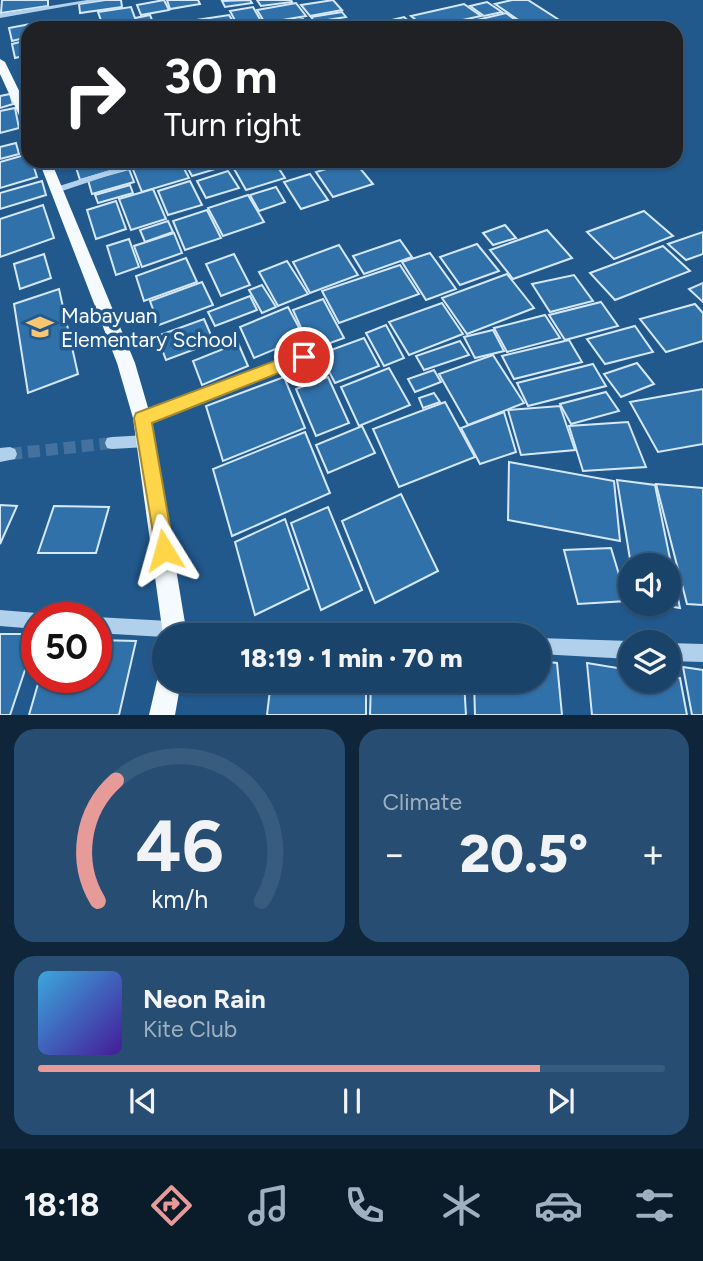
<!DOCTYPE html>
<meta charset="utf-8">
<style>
:root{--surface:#1a436a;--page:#274e72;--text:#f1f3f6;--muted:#9fb0c1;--line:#385c7e;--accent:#e69b98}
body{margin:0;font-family:Figtree,sans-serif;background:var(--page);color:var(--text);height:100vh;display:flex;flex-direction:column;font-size:26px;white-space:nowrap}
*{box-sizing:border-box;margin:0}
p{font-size:23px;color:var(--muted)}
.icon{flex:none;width:38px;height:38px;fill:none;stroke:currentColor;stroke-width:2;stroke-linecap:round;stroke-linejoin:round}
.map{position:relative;height:715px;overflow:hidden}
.drawer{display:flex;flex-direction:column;gap:14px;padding:14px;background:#0e253a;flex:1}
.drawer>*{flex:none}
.guide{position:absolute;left:21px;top:21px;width:662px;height:147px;border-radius:21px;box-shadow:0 2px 5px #0004,0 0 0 2px var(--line);background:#202124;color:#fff;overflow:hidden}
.buttons{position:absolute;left:618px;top:553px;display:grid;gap:14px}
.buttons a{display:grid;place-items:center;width:63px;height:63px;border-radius:50%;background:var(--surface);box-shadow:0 2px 5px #0004,0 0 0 2px var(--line);font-size:35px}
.speed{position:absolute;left:21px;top:602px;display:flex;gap:14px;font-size:35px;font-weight:700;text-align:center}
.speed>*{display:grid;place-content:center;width:91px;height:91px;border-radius:50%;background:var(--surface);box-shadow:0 2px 5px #0004,0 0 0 2px var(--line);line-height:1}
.speed .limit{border:10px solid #d22;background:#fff;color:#111}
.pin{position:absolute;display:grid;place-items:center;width:60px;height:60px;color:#fff;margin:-30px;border:4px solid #fff;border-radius:50%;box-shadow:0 2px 7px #0007}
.me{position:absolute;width:77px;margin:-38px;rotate:352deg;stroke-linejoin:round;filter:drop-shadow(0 0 5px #0008)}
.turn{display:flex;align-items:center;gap:24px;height:147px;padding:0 28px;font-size:32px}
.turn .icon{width:91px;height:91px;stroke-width:2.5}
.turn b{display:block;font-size:49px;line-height:60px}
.big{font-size:52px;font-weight:800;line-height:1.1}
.drawer .widget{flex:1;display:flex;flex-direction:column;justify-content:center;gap:10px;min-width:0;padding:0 24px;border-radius:21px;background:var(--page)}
.drawer .dial{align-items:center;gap:0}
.dial svg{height:182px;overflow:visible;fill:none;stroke:var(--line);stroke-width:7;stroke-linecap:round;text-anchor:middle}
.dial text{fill:var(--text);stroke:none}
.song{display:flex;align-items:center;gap:21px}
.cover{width:84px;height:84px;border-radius:10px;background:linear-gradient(135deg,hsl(200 70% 55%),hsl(260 70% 35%))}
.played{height:7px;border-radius:4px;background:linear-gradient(90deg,var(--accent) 80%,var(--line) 80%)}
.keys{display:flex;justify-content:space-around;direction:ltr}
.heat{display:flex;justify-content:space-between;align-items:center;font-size:38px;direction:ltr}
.drawer .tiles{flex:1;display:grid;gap:14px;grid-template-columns:1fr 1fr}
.widget:last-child{grid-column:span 2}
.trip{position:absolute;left:152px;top:623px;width:399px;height:70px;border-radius:35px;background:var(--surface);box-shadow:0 2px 5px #0004,0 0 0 2px var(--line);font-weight:800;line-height:70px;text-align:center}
.tab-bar{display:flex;height:112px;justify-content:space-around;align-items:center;background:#0a1b2a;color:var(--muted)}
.tab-bar .icon{width:49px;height:49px}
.tab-bar .selected{color:var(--accent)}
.tab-bar b{font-size:32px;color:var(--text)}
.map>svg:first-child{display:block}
.building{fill:#3171aa;stroke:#d5e8f9;stroke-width:2}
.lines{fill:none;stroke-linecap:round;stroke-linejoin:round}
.minor-tunnel{stroke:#43729e;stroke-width:12;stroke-dasharray:12 6;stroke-linecap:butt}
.minor{fill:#b0d0ec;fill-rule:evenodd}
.major{fill:#f5fafe;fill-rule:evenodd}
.route{fill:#ffd54a;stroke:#a68a30;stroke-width:2}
.labels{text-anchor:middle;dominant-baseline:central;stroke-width:7;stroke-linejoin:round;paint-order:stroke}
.poi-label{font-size:21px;fill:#fff;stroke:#22598d;text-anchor:start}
</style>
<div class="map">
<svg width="703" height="715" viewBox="0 0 703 715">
<rect width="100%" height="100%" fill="#22598d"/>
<g class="building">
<path d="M 2,0 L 48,0 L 48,6 L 1,13 Z"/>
<path d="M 105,0 L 121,0 L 122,7 L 80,13 L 79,4 Z"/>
<path d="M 164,0 L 169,10 L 141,15 L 137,5 Z"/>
<path d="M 167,0 L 198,0 L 200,4 L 170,9 Z"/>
<path d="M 250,0 L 252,3 L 225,7 L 222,1 Z"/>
<path d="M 257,0 L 291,0 L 292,2 L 261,6 Z"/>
<path d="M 333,0 L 342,10 L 310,16 L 301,5 Z"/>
<path d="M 512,0 L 528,0 L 567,25 L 530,28 L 495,4 Z"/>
<path d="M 487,2 L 502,12 L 484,16 L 470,6 Z"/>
<path d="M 296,3 L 306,16 L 265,23 L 257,10 Z"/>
<path d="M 464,4 L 481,16 L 426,28 L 411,16 Z"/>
<path d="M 131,7 L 135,18 L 150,15 L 154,25 L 139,28 L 103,26 L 98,12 Z"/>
<path d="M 253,7 L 261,21 L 238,26 L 230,11 Z"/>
<path d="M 342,12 L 346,17 L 315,22 L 311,17 Z"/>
<path d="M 506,13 L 521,24 L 504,28 L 488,28 L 477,20 Z"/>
<path d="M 229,15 L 236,26 L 200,28 L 196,20 Z"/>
<path d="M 404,17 L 415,27 L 384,28 L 379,23 Z"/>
<path d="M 303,19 L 309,27 L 278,28 L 275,24 Z"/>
<path d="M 338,19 L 342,24 L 316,28 L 313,24 Z"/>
<path d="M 76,21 L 79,28 L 51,28 L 50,26 Z"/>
<path d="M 473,21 L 482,28 L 443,28 Z"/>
<path d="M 41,22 L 42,28 L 28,28 L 28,37 L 12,41 L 9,28 Z"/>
<path d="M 28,40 L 28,55 L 15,58 L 12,44 Z"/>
<path d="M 10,94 L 13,104 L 0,108 L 0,96 Z"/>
<path d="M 15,108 L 19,128 L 0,133 L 0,111 Z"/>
<path d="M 16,143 L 19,154 L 0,159 L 0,147 Z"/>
<path d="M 28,154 L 28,161 L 32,161 L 37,177 L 0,188 L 0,162 Z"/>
<path d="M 74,161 L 126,161 L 128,166 L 80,180 Z"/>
<path d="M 155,161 L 180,161 L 189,178 L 142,192 L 132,167 Z"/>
<path d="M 184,161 L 242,161 L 192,176 Z"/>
<path d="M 253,161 L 274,161 L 285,178 L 246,190 L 233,167 Z"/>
<path d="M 354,161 L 373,184 L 333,197 L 316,172 Z"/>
<path d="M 129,169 L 134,182 L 92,194 L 88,180 Z"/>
<path d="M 228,171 L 239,188 L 206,198 L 197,181 Z"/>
<path d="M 310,174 L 328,200 L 301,209 L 284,182 Z"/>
<path d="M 42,181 L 46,195 L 0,209 L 0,193 Z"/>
<path d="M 190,181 L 202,205 L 168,215 L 158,191 Z"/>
<path d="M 130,185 L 133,193 L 98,203 L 95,195 Z"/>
<path d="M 276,187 L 285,202 L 259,211 L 250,195 Z"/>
<path d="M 153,189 L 166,219 L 131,230 L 119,199 Z"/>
<path d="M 248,195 L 264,222 L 223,236 L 208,208 Z"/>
<path d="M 116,201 L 126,229 L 96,239 L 87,210 Z"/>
<path d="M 43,205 L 54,238 L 0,257 L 0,219 Z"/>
<path d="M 207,210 L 221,238 L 185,250 L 173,221 Z"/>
<path d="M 644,211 L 673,236 L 614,259 L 587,232 Z"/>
<path d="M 168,221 L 173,232 L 145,242 L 140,230 Z"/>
<path d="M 505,225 L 516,238 L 493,245 L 483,233 Z"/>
<path d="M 547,230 L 572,258 L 513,279 L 490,250 Z"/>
<path d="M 703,232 L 703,254 L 686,260 L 668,244 Z"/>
<path d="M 174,233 L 182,253 L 142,267 L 134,246 Z"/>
<path d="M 129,239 L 139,267 L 116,275 L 107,246 Z"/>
<path d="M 400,240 L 412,257 L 364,274 L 353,256 Z"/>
<path d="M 477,244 L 499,271 L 460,285 L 440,257 Z"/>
<path d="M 339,245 L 358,275 L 310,293 L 293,262 Z"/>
<path d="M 663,246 L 690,271 L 615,300 L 590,273 Z"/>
<path d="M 430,253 L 456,289 L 426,300 L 402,262 Z"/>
<path d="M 44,254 L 51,278 L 20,289 L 14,264 Z"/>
<path d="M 234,254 L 250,285 L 221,296 L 206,264 Z"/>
<path d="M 186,258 L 197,282 L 144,301 L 136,276 Z"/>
<path d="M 287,261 L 308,294 L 278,306 L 259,272 Z"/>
<path d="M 400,265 L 419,294 L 339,323 L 322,291 Z"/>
<path d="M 507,274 L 534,308 L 467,334 L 442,298 Z"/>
<path d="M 574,275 L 593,301 L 550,312 L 532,284 Z"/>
<path d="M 202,282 L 213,305 L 159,325 L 150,301 Z"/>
<path d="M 703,283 L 703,302 L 689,289 Z"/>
<path d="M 262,285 L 276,307 L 262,313 L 249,290 Z"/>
<path d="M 59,289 L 78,374 L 28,393 L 14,304 Z"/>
<path d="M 250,296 L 257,310 L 215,326 L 208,312 Z"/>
<path d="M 323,299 L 344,338 L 311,350 L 293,310 Z"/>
<path d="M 601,302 L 618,326 L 565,340 L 549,315 Z"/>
<path d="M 442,303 L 463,334 L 409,355 L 389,322 Z"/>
<path d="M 695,304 L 703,313 L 703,341 L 666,352 L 640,319 Z"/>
<path d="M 288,307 L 304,337 L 254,358 L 240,327 Z"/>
<path d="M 545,315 L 560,338 L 507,352 L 494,328 Z"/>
<path d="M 204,319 L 214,342 L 166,360 L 157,336 Z"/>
<path d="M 386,325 L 404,358 L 384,366 L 366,333 Z"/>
<path d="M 635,326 L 653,352 L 605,364 L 587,339 Z"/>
<path d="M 493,330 L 504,351 L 475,358 L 464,337 Z"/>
<path d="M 364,338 L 379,366 L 335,383 L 320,354 Z"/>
<path d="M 569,340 L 582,362 L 514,379 L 502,356 Z"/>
<path d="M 460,341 L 469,355 L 424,370 L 416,356 Z"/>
<path d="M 238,343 L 248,366 L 202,385 L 193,361 Z"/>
<path d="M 493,355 L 524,403 L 468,425 L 439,374 Z"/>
<path d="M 637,363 L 654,384 L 621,397 L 604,374 Z"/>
<path d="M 593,364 L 606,386 L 528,406 L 517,383 Z"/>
<path d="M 389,368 L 410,405 L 359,426 L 341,387 Z"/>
<path d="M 434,370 L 441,382 L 415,392 L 408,379 Z"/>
<path d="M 284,377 L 305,428 L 223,461 L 206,406 Z"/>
<path d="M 328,377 L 349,423 L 316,436 L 296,389 Z"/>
<path d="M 703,389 L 703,444 L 658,452 L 630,402 Z"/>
<path d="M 606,392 L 619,411 L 571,424 L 560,404 Z"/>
<path d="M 434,393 L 440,402 L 423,408 L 419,398 Z"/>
<path d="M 445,402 L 475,457 L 399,487 L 373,429 Z"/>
<path d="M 560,406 L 575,450 L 521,455 L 508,410 Z"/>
<path d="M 504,412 L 516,452 L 480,464 L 461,428 Z"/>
<path d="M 628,422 L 646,467 L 583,471 L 569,426 Z"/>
<path d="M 362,426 L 375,453 L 328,473 L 316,445 Z"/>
<path d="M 305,432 L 330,493 L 232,536 L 213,469 Z"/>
<path d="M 509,462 L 614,481 L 620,541 L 508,520 Z"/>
<path d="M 617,480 L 655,485 L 680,608 L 655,604 L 668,604 L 668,565 L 631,565 Z"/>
<path d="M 656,484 L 703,488 L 703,605 L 687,604 Z"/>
<path d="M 401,494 L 438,571 L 375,603 L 342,521 Z"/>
<path d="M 0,505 L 17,506 L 0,544 Z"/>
<path d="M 54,506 L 109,507 L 96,553 L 38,553 Z"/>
<path d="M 328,507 L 362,590 L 321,610 L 291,523 Z"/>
<path d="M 285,519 L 309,589 L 255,615 L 235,542 Z"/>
<path d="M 611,548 L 627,601 L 578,604 L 564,550 Z"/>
<path d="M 0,634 L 37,634 L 10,715 L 0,715 Z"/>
<path d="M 96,640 L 136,641 L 119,715 L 29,715 L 40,677 L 96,677 Z"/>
<path d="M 539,661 L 557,663 L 562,715 L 475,715 L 474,681 L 539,681 Z"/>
<path d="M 587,663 L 630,670 L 630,681 L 668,681 L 668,677 L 680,678 L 687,715 L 592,715 Z"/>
<path d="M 683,667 L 703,670 L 703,715 L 692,715 Z"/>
<path d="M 271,681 L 366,681 L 366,715 L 267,715 Z"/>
<path d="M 371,681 L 464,681 L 466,715 L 370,715 Z"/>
</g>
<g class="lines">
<path class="minor-tunnel" d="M 10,454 L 112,443"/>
<g class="minor">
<path d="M 87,0 L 102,0 L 0,18 L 0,14 Z"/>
<path d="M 138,161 L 152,161 L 56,193 L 51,190 L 53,188 Z"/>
<path d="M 304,352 L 308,353 L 310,357 L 308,361 L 142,424 L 137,422 L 135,418 L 137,414 Z"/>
<path d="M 147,435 L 152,436 L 154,441 L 152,446 L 147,447 L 112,449 L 107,448 L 105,443 L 107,438 L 112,437 Z"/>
<path d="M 10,447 L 15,449 L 17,454 L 15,459 L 0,462 L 0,448 Z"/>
<path d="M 0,610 L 37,613 L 44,618 L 37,618 L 37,629 L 0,626 Z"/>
<path d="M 96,617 L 281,627 L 287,629 L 289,635 L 164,635 L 164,637 L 96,633 L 96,618 L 93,618 Z"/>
<path d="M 539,638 L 630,641 L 632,642 L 630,642 L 630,659 L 539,654 Z"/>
<path d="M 668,643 L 703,644 L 703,662 L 668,661 Z"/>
</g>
<g class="major">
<path d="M 0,59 L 5,62 L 28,109 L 28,126 L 22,122 L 0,74 Z"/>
<path d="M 39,161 L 51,161 L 135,363 L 151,418 L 187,635 L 164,635 L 164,639 L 163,635 L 133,418 L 117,363 Z"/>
<path d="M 164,670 L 164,681 L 181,681 L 175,715 L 149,715 L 159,672 Z"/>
</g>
</g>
<path class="route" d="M 304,350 L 309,352 L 312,357 L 309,361 L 152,423 L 174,550 L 171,557 L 164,560 L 157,557 L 134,418 L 136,413 Z"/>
<defs>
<symbol id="school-bare" viewBox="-9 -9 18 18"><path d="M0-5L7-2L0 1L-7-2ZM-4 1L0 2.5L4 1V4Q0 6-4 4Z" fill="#f8c672" stroke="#22598d" stroke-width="2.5" paint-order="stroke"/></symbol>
</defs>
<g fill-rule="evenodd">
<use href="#school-bare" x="21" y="308" width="38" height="38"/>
</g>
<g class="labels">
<g class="poi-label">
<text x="61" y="315">Mabayuan<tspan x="61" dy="24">Elementary School</tspan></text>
</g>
</g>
</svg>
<div class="buttons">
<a><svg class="icon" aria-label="sound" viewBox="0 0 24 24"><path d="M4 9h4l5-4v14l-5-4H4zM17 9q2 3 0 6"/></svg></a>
<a><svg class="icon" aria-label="layers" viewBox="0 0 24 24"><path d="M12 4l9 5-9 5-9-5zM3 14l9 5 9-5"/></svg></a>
</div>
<div class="speed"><div class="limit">50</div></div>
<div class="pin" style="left:304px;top:357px;background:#d93025"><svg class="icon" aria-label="arrive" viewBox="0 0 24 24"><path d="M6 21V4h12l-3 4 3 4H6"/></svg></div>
<svg class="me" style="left:164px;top:550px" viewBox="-20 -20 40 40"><path d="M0-17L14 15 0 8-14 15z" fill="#ffd54a" stroke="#fff" stroke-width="4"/></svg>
<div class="trip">18:19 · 1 min · 70 m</div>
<div class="guide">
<div class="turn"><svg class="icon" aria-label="right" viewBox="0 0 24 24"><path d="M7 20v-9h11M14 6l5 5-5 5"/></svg><div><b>30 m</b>Turn right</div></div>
</div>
</div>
<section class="drawer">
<div class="tiles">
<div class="widget dial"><svg viewBox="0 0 100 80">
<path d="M14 69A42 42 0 1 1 86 69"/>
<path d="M14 69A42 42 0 0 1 22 16" stroke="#e69b98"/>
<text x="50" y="56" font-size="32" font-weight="700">46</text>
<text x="50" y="72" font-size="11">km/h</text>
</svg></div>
<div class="widget"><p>Climate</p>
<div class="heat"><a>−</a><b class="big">20.5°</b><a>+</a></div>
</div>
<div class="widget">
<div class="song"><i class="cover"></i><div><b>Neon Rain</b><p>Kite Club</p></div></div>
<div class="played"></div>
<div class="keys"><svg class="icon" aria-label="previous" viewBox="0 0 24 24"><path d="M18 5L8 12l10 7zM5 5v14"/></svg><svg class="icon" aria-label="pause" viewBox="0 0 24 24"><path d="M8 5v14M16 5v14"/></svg><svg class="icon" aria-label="next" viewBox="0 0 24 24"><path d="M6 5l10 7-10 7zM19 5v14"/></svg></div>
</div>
</div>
</section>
<nav class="tab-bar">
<b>18:18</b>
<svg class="icon selected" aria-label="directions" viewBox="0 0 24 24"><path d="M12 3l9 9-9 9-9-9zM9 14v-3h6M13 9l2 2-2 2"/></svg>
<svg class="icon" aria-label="music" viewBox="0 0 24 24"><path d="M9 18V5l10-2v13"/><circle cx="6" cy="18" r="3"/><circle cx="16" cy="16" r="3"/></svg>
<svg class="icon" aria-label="phone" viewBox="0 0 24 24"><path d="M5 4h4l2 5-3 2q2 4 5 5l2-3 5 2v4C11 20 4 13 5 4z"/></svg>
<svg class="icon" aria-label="climate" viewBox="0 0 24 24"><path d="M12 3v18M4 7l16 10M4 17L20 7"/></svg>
<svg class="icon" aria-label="car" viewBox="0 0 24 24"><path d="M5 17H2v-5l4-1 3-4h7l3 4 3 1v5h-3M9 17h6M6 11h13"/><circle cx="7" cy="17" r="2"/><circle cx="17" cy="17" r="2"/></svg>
<svg class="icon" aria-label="filters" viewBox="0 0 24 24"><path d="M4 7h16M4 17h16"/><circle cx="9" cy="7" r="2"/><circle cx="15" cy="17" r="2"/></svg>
</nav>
